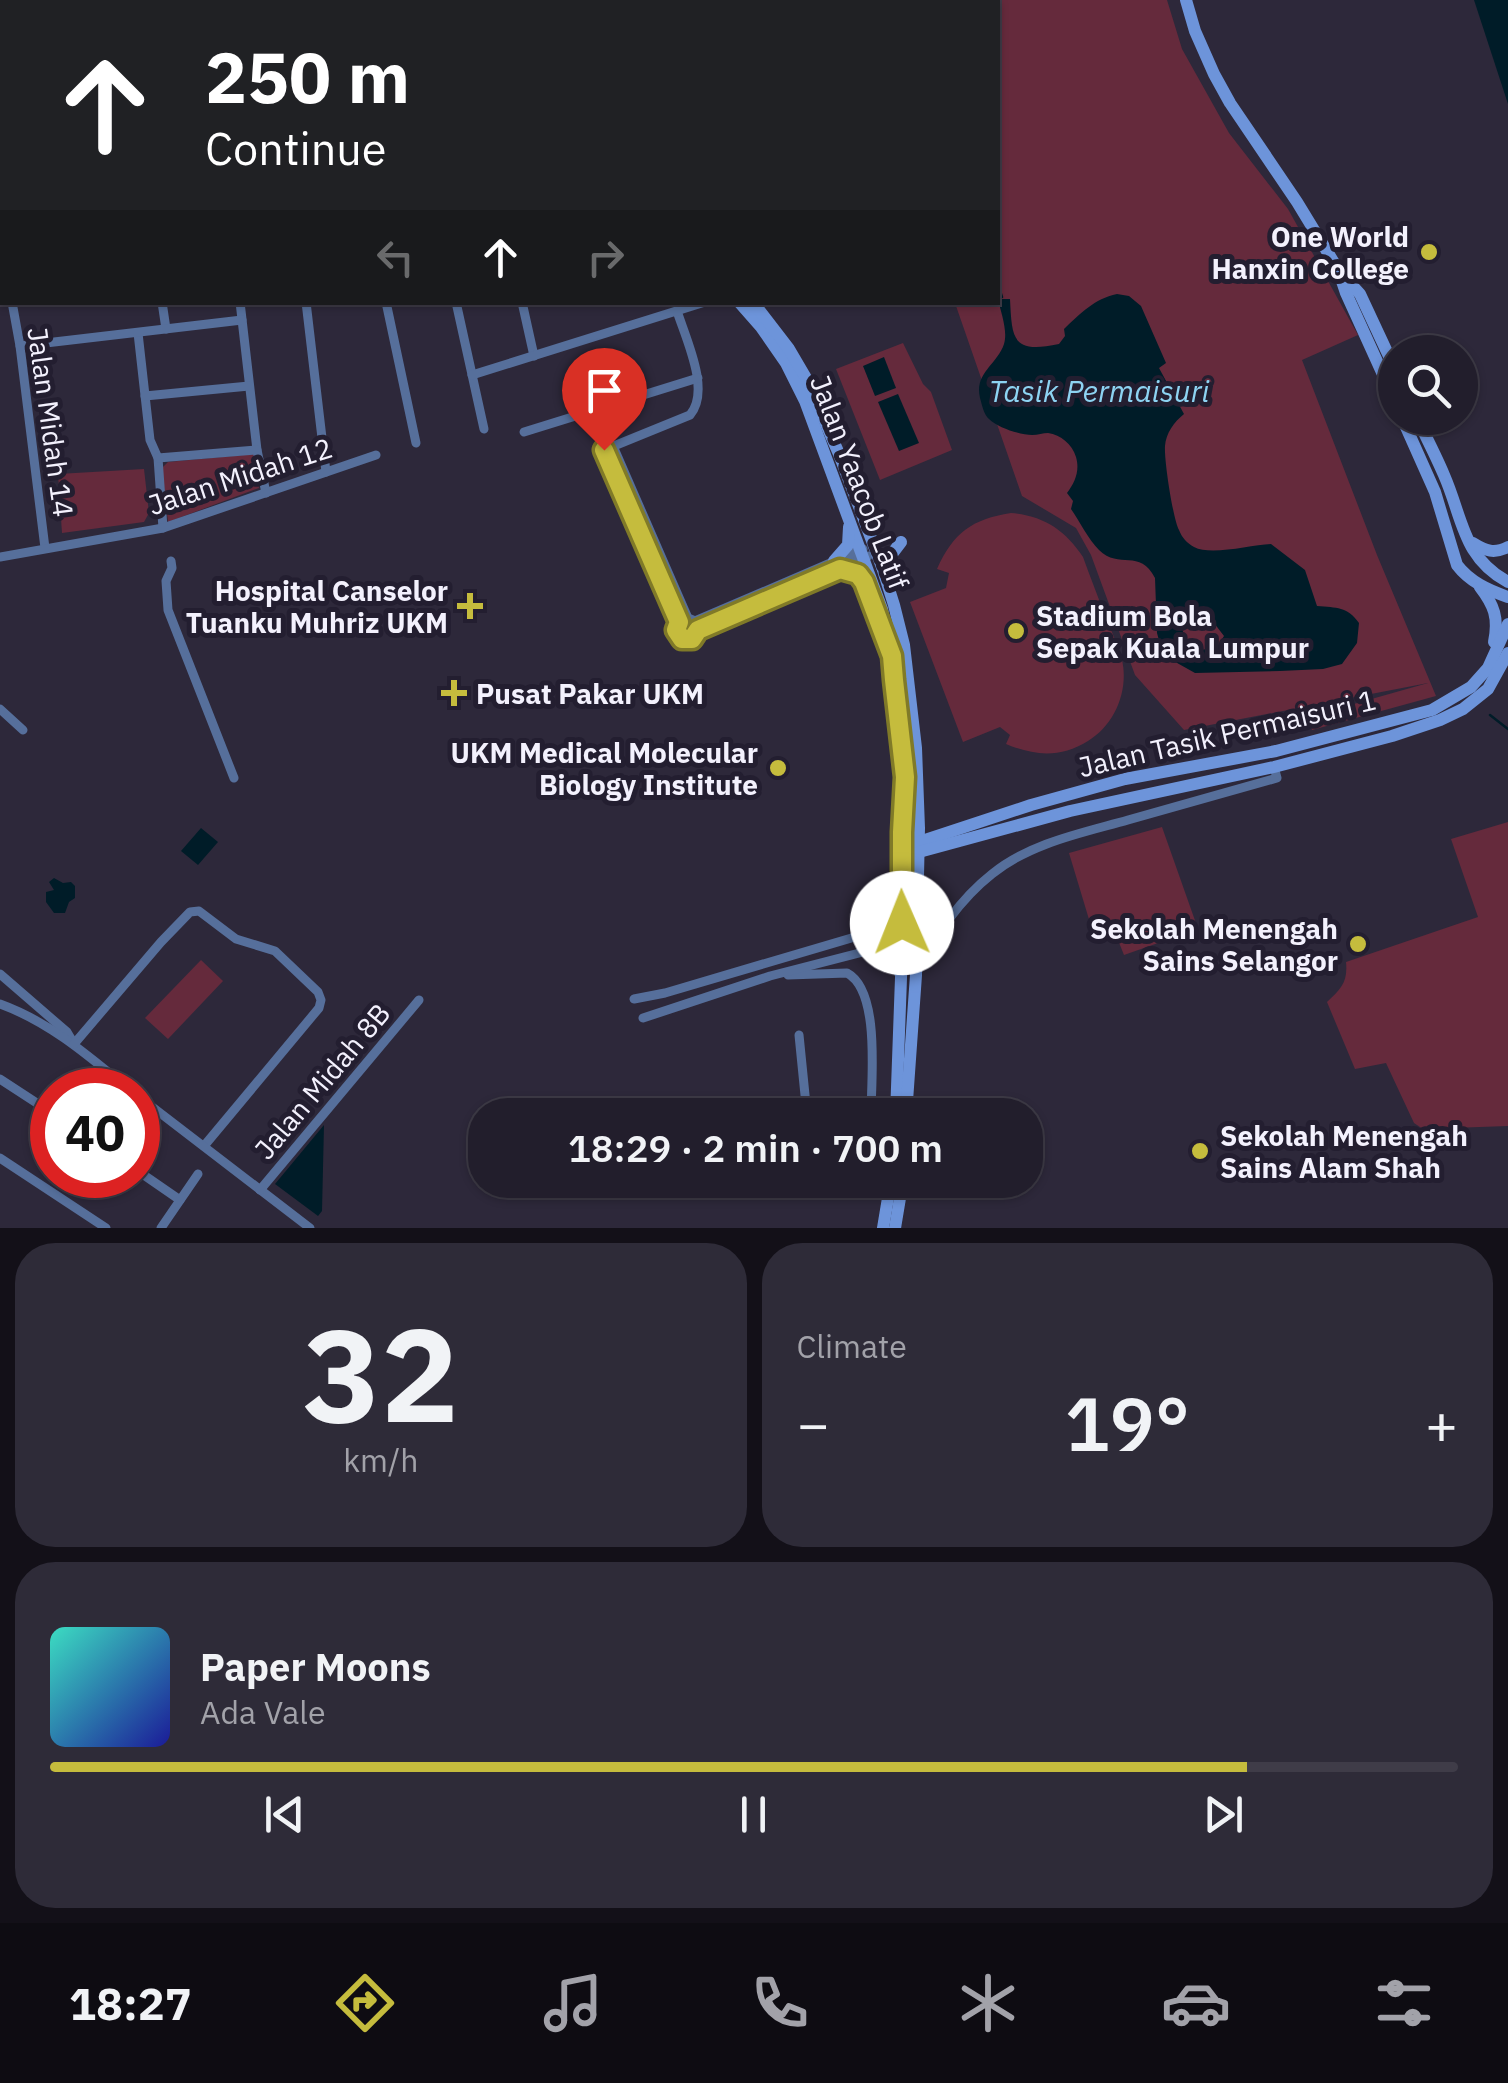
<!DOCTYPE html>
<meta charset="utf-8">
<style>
:root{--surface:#221e2c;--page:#2e2b38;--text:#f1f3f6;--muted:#a2a2a9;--line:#3f3c48;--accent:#c5bc3d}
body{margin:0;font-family:"IBM Plex Sans",sans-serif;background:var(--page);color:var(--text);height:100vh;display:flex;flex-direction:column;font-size:38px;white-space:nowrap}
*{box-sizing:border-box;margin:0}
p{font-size:32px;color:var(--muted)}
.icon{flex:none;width:55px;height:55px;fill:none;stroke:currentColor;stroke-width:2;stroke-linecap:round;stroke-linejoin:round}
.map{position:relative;height:1228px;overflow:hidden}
.details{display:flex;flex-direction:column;gap:15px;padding:15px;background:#131018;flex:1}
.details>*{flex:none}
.banner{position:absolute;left:0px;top:0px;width:1000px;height:305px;box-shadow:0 2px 8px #0004,0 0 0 2px var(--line);background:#202124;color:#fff;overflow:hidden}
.tools{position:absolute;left:1378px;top:335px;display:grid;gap:20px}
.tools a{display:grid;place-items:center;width:100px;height:100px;border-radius:50%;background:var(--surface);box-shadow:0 2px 8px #0004,0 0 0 2px var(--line);font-size:50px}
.speed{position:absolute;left:30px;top:1068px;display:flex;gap:20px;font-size:50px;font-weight:700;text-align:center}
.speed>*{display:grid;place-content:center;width:130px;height:130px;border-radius:50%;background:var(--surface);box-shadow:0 2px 8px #0004,0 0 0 2px var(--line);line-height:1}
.speed .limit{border:15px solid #d22;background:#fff;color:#111}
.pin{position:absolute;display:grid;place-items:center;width:85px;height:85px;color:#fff;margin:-102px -42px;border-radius:50% 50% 50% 0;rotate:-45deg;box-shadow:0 0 10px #0007}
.pin .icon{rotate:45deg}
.me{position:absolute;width:110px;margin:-55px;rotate:359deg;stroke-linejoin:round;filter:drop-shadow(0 0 8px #0008)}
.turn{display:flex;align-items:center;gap:35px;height:210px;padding:0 40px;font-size:45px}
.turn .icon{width:130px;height:130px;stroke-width:2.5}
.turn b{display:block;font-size:70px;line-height:85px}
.lanes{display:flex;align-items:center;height:95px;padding:0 40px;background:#0003;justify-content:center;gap:50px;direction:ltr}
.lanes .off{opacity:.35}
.big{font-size:75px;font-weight:600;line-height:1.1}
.details .tile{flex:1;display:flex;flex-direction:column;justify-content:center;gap:15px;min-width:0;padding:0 35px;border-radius:40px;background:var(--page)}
.details .dial{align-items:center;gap:0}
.dial b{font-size:130px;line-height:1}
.song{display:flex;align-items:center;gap:30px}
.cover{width:120px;height:120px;border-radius:15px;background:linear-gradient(135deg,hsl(170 70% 55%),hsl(240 70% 35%))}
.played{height:10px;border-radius:5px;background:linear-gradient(90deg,var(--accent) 85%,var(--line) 85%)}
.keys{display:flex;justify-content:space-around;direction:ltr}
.heat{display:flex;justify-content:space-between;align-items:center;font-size:55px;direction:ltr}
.details .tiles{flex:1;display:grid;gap:15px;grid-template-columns:1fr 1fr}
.tile:last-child{grid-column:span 2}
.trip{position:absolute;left:468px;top:1098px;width:575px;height:100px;border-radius:40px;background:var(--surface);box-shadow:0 2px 8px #0004,0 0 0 2px var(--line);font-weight:600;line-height:100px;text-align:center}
.dock{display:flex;height:160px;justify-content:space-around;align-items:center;background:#0e0c12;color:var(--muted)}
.dock .icon{width:70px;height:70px}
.dock .selected{color:var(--accent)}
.dock b{font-size:45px;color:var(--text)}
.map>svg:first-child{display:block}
.green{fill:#652a3c}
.water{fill:#001c28;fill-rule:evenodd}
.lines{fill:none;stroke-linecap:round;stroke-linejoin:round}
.stream{stroke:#001c28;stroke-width:2.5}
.street{stroke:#566f9b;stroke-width:9}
.secondary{stroke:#6d94da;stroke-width:12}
.route-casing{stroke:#807a28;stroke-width:25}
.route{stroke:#c5bc3d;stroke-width:18}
.poi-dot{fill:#c5bc3d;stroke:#231e30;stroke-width:4}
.labels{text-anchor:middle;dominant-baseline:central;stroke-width:10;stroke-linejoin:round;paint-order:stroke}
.poi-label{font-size:28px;font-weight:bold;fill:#f3f1fd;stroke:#231e30;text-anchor:end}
.street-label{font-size:28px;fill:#f3f1fd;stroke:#231e30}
.water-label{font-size:30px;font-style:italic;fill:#8dd3f2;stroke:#231e30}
</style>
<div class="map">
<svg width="1508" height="1228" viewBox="0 0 1508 1228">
<rect width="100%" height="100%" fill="#2d283a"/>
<g class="green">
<path d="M 818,0 L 1167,0 L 1182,49 L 1229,133 L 1288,209 L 1358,335 L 1302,360 L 1377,555 L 1436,696 L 1312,730 L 1308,717 L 1428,683 L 1184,730 L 1135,675 L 1091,555 L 1076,528 L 1022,496 L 955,303 L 998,302 L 998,2 L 820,2 Z"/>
<path d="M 903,343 L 923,384 L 931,392 L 952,450 L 880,480 L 836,369 Z"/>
<path d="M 254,454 L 259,488 L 168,522 L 162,468 L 168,462 Z"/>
<path d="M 144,469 L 149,513 L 144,522 L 62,533 L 58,474 Z"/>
<path d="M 1011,513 C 1044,516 1065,530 1083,557 C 1090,577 1098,596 1105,616 C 1111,630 1118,645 1122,660 C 1129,690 1115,725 1088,741 C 1061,758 1034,756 1006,744 L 1010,735 L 1000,727 L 963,742 L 910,602 L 946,588 L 949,573 L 937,569 C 953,533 972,519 1011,513 Z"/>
<path d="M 1508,822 L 1508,1126 L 1423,1129 L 1414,1123 L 1386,1063 L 1355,1069 L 1327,1002 C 1341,989 1348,982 1346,962 L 1478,917 L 1451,839 Z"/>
<path d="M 1162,827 L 1198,929 L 1124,955 L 1110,920 L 1091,926 L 1069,853 Z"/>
<path d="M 201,960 L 223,981 L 168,1039 L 145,1018 Z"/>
</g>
<g class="water">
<path d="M 1474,0 L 1508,0 L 1508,104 Z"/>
<path d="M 1117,294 L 1129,296 L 1141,306 L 1166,363 L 1159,368 L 1184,414 C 1174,422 1166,433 1165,446 C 1164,460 1173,519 1179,530 C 1182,538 1187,543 1194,547 C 1211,556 1250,545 1271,544 L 1305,570 L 1317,606 C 1337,608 1347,606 1359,623 L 1357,643 L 1342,664 L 1323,669 L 1280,671 L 1195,673 L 1170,659 L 1160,644 L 1157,633 L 1155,578 C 1140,548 1119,570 1099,550 C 1088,539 1080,522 1071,509 L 1073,501 L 1067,493 C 1075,482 1080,471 1076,457 C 1072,444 1061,435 1048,433 C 1043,433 1038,435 1032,435 C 1021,435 998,428 989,419 C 984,415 982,405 980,398 C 974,373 997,365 1004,344 C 1008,331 1001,313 998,299 L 1010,299 C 1012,339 1012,354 1059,344 L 1065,336 L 1064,329 C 1081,313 1094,299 1117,294 ZM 1204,610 L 1224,636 L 1217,647 L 1196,651 L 1188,643 L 1181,627 C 1186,615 1192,612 1204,610 Z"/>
<path d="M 884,357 L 896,388 L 875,396 L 863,366 Z"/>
<path d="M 898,394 L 919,443 L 899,451 L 878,402 Z"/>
<path d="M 201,828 L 218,842 L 198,865 L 181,851 Z"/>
<path d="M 54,878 L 63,883 L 71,882 L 75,886 L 75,898 L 69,902 L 65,913 L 54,913 L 46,902 L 46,892 L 54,890 L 49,882 Z"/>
<path d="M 324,1125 L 322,1211 L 318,1216 L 275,1184 Z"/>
</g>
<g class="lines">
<g class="stream">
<path d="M 904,0 L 905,2"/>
<path d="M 998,284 L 1002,297"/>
<path d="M 1490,715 L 1508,729"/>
</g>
<g class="street">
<path d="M 141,0 L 142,2"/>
<path d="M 207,0 L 207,2"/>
<path d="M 272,0 L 273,2"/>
<path d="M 398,0 L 398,2"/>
<path d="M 496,0 L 497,2"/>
<path d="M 0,302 L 2,302"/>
<path d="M 12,302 L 20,346 L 45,548"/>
<path d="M 162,302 L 166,329"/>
<path d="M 240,302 L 257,450 L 266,493"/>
<path d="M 306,302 L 326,472"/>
<path d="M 386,302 L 416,443"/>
<path d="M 456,302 L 484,429"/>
<path d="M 522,302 L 534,356"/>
<path d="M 677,311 C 686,339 711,391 690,415 L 604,450 L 679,622 L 676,630 C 678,638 685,641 692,639 L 698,630 L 868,556"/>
<path d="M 138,333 L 150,440 L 158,458 L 163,528"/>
<path d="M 20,346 L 242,320"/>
<path d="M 472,375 L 705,302"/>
<path d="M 145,396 L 249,386"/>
<path d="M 524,432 L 698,378"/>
<path d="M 613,446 L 688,618 L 695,621 L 698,630"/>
<path d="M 158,458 L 257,450"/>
<path d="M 0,557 L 163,528 L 376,455"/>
<path d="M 171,561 L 172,568 L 166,581 L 168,610 L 234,778"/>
<path d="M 695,621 L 863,549"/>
<path d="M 0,709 L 23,730"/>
<path d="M 917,971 C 937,934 959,900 992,874 C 1030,843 1082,833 1128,820 C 1178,806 1228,792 1277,778 L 1274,767"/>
<path d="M 0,974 L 67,1032 L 73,1042"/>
<path d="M 788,975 L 847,973 C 881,991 871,1081 871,1115"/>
<path d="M 634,999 L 665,993 L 882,929 L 890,924 L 893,913 L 897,870"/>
<path d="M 0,1004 C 50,1022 90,1057 130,1090"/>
<path d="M 643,1018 L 770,976 L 867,951 C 883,951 891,961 899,974"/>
<path d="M 799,1035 L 807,1115"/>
<path d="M 74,1044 L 161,942 L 190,912 L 199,911 L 236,939 L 275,951 L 318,992 L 321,1000 L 319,1008 L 204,1146"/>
<path d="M 0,1079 L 52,1113"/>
<path d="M 138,1096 L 310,1228"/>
<path d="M 0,1158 L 106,1228"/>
<path d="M 138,1171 L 180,1200"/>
<path d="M 876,1180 L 887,1199"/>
<path d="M 260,1190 L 419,1000"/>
<path d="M 702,1195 L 744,1180"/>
<path d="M 161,1228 L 198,1174"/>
</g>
<g class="secondary">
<path d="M 551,0 L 552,2"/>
<path d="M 563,0 L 564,2"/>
<path d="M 1186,0 L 1195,31 L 1214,74 L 1230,103 L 1297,202 L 1339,271 L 1360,294 L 1395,369"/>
<path d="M 58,2 L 59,0"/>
<path d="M 0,113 L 2,108"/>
<path d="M 1340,275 L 1346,293 L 1395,401"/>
<path d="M 739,302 L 761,327 L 786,363 L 805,401 L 882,609 L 892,656 L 905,777 L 901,832 L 903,923 L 896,1115"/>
<path d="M 753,302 L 789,349 L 806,378 L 839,454 L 882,567 L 894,605 L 904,645 L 916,748 L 919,828 L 916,975 L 906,1115"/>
<path d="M 1402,418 L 1435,492 L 1457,565 C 1470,582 1488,590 1508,597"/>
<path d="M 1417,418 C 1426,437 1436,456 1444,475 C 1463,518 1462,557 1508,582"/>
<path d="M 1473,543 C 1486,551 1494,554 1508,547"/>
<path d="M 834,561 L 848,545 L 849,527"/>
<path d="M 882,567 L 901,542"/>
<path d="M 840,569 L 858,574 L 868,593"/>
<path d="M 1480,587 C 1494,605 1499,618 1494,642"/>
<path d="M 914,847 L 919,842 L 1031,805 L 1125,779 L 1276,751 L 1432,710 L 1471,687 L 1488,668 L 1508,624"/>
<path d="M 919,852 L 1070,811 L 1274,767 L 1392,736 L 1440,720 L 1463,709 L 1488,689 L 1508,653"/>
<path d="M 883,1228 L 891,1180"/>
<path d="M 895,1228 L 903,1180"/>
</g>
</g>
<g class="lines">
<defs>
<path id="route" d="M 604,450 L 679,622 L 676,630 L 682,639 L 692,639 L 698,630 L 840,569 L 858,574 L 864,582 L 892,656 L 894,680 L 905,777 L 902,832 L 902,923"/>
</defs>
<use href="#route" class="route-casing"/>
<use href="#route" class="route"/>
</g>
<g class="poi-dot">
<circle cx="1429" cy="252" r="10"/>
<path d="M465 591h10v10h10v10h-10v10h-10v-10h-10v-10h10z"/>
<circle cx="1016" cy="631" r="10"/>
<path d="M449 678h10v10h10v10h-10v10h-10v-10h-10v-10h10z"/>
<circle cx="778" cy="768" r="10"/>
<circle cx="1358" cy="944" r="10"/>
<circle cx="1200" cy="1151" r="10"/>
</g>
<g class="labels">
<g class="poi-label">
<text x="1409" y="236">One World<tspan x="1409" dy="32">Hanxin College</tspan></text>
<text x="448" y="590">Hospital Canselor<tspan x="448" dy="32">Tuanku Muhriz UKM</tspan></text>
<text x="1036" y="615" text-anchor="start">Stadium Bola<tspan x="1036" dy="32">Sepak Kuala Lumpur</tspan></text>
<text x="476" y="693" text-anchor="start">Pusat Pakar UKM</text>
<text x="758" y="752">UKM Medical Molecular<tspan x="758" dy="32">Biology Institute</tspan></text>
<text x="1338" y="928">Sekolah Menengah<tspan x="1338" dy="32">Sains Selangor</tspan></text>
<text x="1220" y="1135" text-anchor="start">Sekolah Menengah<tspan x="1220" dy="32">Sains Alam Shah</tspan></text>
</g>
<g class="street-label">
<text transform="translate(51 422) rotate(82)">Jalan Midah 14</text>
<text transform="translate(240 476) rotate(-18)">Jalan Midah 12</text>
<text transform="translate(860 482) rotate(69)">Jalan Yaacob Latif</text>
<text transform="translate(1227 733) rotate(-13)">Jalan Tasik Permaisuri 1</text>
<text transform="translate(322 1081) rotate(-50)">Jalan Midah 8B</text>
</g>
<g class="water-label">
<text x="1099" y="390">Tasik Permaisuri</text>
</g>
</g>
</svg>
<div class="tools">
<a><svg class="icon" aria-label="search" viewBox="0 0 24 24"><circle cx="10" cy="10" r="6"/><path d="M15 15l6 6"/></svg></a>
</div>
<div class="speed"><div class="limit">40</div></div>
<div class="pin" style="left:604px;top:450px;background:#d93025"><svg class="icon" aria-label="arrive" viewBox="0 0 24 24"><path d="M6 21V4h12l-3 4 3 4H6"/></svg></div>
<svg class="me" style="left:902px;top:923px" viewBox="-20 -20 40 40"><circle r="19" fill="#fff"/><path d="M0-13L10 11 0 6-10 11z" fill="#c5bc3d"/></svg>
<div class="trip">18:29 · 2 min · 700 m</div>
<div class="banner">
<div class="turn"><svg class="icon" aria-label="ahead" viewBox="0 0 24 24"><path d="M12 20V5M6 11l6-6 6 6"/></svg><div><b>250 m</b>Continue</div></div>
<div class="lanes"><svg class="icon off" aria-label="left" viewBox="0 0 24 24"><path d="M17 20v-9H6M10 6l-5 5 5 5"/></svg><svg class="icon" aria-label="ahead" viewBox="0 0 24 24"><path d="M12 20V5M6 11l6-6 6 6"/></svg><svg class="icon off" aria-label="right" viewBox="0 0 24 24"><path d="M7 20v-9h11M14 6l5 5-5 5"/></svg></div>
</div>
</div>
<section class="details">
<div class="tiles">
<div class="tile dial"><b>32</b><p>km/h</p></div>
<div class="tile"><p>Climate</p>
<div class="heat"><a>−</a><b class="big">19°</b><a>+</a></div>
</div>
<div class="tile">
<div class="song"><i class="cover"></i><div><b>Paper Moons</b><p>Ada Vale</p></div></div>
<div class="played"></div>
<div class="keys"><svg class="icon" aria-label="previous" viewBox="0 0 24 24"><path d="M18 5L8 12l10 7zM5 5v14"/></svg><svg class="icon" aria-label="pause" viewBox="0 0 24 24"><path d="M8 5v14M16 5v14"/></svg><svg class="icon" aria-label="next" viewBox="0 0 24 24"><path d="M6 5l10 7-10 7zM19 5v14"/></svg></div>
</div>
</div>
</section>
<nav class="dock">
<b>18:27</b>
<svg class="icon selected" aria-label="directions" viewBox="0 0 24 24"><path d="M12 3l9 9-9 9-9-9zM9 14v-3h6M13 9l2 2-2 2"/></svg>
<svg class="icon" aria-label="music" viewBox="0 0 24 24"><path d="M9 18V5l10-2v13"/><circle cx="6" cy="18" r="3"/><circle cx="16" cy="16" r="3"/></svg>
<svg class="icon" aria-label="phone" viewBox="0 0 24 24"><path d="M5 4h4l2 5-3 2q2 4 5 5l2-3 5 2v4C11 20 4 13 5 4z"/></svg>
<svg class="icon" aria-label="climate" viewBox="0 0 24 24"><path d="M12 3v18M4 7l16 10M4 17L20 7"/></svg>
<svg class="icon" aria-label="car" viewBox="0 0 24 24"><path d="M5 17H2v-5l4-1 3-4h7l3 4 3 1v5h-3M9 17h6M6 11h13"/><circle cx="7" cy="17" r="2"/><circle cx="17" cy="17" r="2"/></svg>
<svg class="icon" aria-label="filters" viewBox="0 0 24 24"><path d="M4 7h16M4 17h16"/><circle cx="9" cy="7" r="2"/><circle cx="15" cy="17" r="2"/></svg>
</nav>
